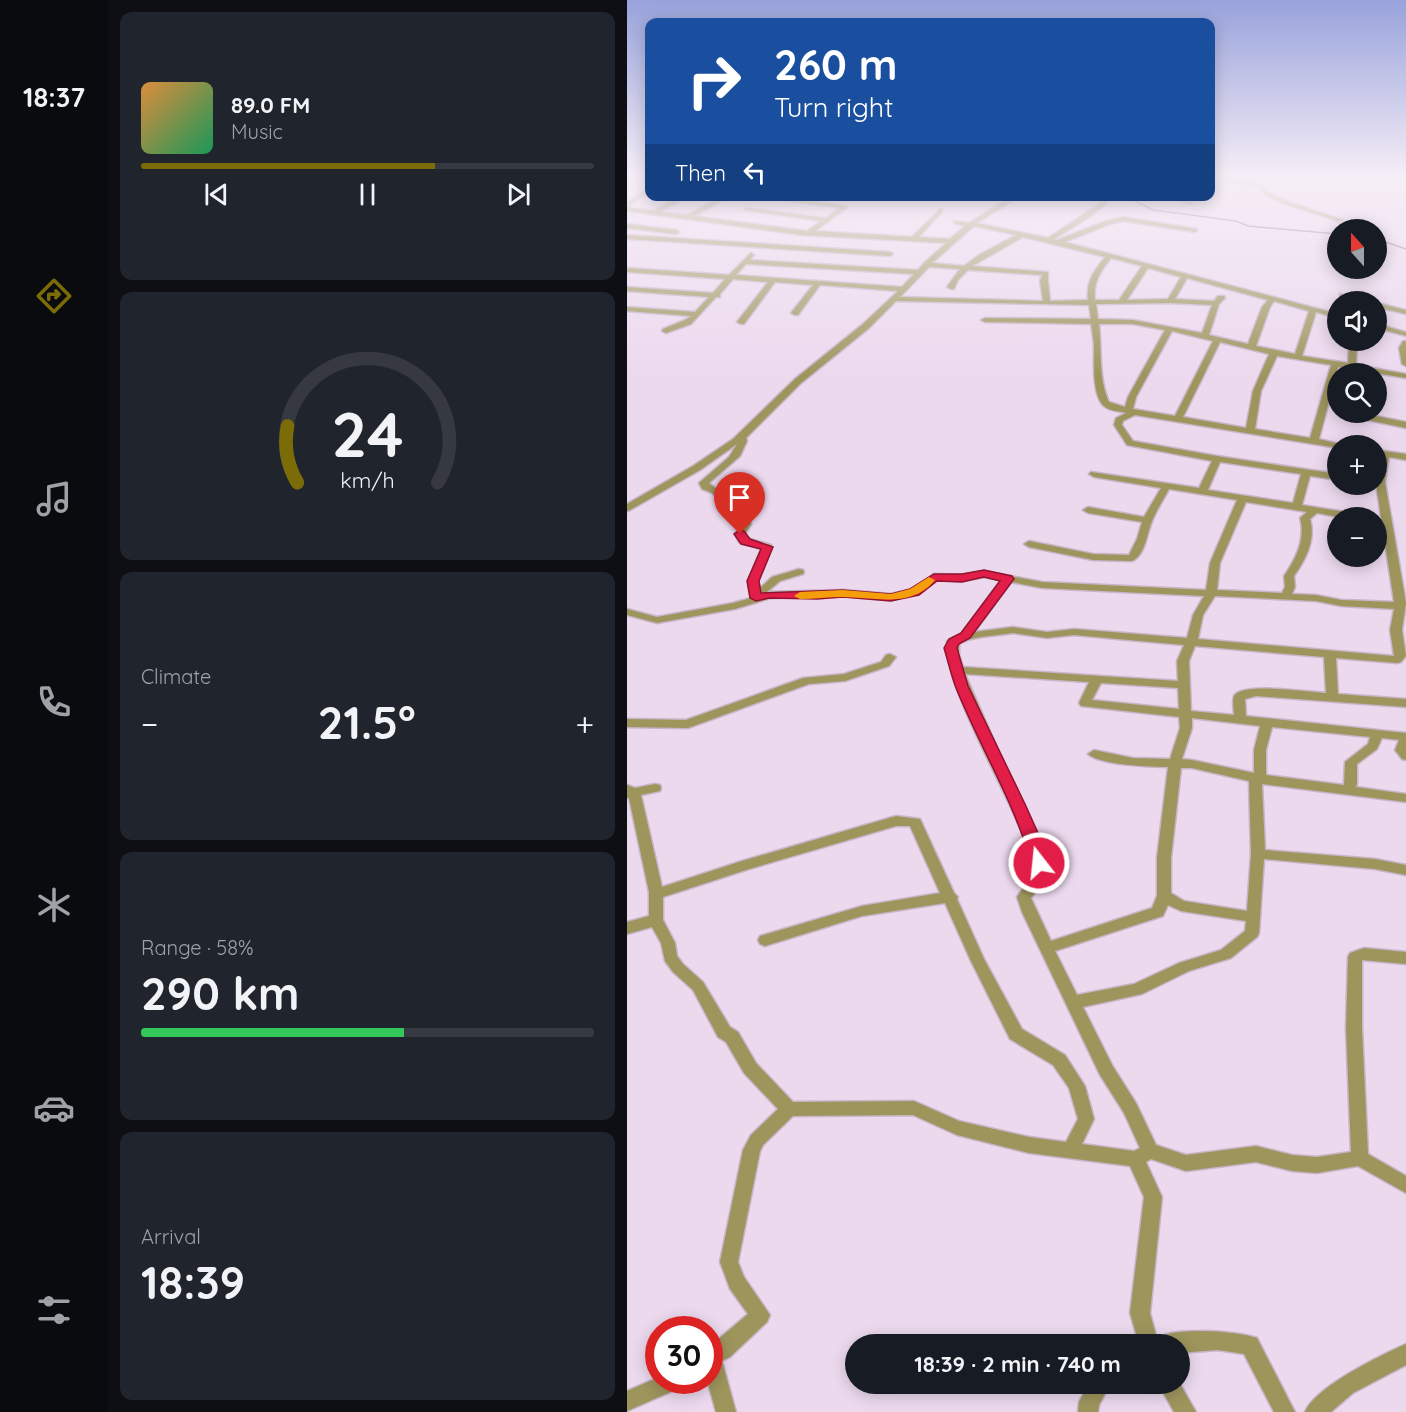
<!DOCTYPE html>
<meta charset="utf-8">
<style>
:root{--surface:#171b24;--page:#20242c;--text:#f1f3f6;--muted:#9ea1a6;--line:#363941;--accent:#7b6c07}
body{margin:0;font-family:Quicksand,sans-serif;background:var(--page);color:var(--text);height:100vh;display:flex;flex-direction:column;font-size:22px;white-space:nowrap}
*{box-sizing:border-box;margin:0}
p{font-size:20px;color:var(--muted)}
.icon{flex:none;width:33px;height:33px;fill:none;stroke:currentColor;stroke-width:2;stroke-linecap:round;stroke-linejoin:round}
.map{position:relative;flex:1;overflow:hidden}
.panel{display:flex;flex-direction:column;gap:12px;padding:12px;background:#0d0f14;width:519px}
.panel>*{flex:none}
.banner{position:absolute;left:18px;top:18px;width:570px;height:183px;border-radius:12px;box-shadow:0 3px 15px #0003;background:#1a4fa0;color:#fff;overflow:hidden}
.needle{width:39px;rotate:339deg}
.buttons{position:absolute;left:700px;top:219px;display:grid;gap:12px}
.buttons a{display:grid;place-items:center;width:60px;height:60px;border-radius:50%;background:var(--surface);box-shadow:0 3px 15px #0003;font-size:30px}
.speed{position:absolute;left:18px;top:1316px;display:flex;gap:12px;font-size:30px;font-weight:700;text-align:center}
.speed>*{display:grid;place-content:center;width:78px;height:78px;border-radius:50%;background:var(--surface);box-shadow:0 3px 15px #0003;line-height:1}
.speed .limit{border:9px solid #d22;background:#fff;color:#111}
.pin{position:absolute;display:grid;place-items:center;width:51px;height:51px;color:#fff;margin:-62px -26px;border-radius:50% 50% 50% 0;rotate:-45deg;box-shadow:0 0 6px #0007}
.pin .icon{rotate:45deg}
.me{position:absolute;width:66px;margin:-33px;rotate:344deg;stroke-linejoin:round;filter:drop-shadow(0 0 4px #0008)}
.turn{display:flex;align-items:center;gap:21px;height:126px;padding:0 30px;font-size:27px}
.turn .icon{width:78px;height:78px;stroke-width:2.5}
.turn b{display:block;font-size:42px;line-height:51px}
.then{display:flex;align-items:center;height:57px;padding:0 30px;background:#0003;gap:12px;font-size:22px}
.big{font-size:45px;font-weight:800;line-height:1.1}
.panel .tile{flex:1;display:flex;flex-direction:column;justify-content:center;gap:9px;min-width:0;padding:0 21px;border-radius:12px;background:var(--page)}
.panel .dial{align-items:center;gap:0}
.dial svg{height:156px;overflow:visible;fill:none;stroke:var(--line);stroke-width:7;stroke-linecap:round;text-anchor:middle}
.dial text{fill:var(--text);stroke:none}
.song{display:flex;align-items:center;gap:18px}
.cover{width:72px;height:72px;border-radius:9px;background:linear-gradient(135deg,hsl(30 70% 55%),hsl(150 70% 35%))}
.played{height:6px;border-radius:3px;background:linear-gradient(90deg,var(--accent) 65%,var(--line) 65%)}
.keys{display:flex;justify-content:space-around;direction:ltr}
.heat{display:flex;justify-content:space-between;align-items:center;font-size:33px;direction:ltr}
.charge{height:9px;border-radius:4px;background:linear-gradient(90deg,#34c759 58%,var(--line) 0)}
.trip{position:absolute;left:218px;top:1334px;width:345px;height:60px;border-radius:30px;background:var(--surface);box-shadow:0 3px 15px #0003;font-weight:800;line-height:60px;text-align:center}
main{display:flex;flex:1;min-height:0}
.dock{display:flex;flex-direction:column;width:108px;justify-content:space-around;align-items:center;background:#090b0e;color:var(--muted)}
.dock .icon{width:42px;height:42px}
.dock .active{color:var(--accent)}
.dock b{font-size:27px;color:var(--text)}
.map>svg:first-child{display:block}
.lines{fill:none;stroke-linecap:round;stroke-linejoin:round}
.stream{stroke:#9b709f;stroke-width:1.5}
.minor-casing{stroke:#c6b6c8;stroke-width:3}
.minor{fill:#9e955d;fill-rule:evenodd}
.route{fill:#e11d48;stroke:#92132f;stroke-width:1.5}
.slow{fill:#f59e0b}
</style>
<main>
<nav class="dock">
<b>18:37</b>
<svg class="icon active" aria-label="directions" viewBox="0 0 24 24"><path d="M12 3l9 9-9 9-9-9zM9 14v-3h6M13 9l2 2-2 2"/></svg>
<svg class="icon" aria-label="music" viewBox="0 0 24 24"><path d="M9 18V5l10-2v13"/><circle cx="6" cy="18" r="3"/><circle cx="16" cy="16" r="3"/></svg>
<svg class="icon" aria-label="phone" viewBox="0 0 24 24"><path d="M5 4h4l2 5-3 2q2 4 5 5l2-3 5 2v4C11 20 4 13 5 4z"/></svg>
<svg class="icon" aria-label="climate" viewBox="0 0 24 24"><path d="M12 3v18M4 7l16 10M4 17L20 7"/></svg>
<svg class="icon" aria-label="car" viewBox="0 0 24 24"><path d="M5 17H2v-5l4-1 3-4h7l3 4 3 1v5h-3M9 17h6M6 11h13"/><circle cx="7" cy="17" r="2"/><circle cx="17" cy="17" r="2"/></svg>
<svg class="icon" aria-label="filters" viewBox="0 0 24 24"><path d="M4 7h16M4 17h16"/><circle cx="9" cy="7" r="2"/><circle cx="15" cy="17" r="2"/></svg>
</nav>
<section class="panel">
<div class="tile">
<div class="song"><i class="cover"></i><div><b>89.0 FM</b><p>Music</p></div></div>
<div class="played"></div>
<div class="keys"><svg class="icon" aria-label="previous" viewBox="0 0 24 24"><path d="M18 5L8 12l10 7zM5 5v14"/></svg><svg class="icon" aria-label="pause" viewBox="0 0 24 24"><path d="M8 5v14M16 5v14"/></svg><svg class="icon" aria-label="next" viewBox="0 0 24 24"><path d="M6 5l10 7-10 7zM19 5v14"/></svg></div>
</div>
<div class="tile dial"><svg viewBox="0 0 100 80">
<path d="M14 69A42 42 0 1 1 86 69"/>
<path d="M14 69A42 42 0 0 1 9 40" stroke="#7b6c07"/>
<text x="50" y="56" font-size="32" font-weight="700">24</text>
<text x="50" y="72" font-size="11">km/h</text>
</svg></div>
<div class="tile"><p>Climate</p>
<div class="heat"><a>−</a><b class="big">21.5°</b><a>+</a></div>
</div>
<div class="tile"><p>Range · 58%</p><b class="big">290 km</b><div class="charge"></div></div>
<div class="tile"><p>Arrival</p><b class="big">18:39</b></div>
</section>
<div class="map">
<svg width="779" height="1412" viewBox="0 0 779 1412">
<rect width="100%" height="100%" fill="#ecd9ee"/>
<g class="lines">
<g class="stream">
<path d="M 357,196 L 384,196"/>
<path d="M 498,196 L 526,210 L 609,221 L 621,226 L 711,234"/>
<path d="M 750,239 L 779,249"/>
</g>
<defs>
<g id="minor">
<path d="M 588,178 L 601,178 L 630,183 L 637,186 L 642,193 L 662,202 L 716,220 L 711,221 L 658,204 L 638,195 L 633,188 L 627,186 Z"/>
<path d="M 22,188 L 22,192 L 0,207 L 0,202 Z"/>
<path d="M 53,196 L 62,196 L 33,212 L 60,215 L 95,196 L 103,196 L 68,216 L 180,231 L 194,221 L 117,210 L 120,208 L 199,218 L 212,208 L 136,197 L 150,196 L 220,206 L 220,208 L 188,231 L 285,237 L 313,209 L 315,210 L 315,212 L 292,237 L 323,239 L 338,226 L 327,223 L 327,221 L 342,223 L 385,196 L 393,196 L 350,223 L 421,238 L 478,200 L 480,203 L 464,216 L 427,239 L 430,240 L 479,221 L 496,217 L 570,229 L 570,231 L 568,232 L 496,221 L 483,224 L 438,242 L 711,314 L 711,318 L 689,312 L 675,356 L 721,363 L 722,340 L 730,340 L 729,365 L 779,374 L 779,378 L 711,367 L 692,439 L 721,446 L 711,446 L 711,448 L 508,415 L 496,421 L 495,425 L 506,441 L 590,456 L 711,474 L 711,480 L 683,476 L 675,505 L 737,515 L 742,518 L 716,518 L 690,513 L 683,519 C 689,540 679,559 667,576 L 668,587 L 665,594 L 689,595 L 714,600 L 767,602 L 749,484 L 753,455 L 750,454 L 750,450 L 779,454 L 779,460 L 762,457 L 758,482 L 779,603 L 775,630 L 779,656 L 774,662 L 770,663 L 709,658 L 711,694 L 779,699 L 779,707 L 629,696 L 618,699 L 619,716 L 779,733 L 779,760 L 775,759 L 768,750 L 772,740 L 755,738 L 750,749 L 730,764 L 730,784 L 729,787 L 779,794 L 779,802 L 635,784 L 638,850 L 748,859 L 779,865 L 779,875 L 748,869 L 637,859 L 632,933 L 630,937 L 604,958 L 562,971 L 515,994 L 456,1007 L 485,1065 L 509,1103 L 529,1145 L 559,1155 L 629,1146 L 665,1155 L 690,1157 L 724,1152 L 719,1028 L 721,957 L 723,953 L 737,948 L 779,952 L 779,964 L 735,960 L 735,1028 L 741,1154 L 779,1176 L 779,1193 L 731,1166 L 690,1173 L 665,1171 L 629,1162 L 559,1171 L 524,1159 L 519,1162 L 535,1197 L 523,1313 L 530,1339 C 544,1326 612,1331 630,1338 L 668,1412 L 647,1412 L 617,1354 L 591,1350 L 552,1353 L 552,1344 L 512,1344 L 503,1313 L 517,1197 L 503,1166 L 402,1153 L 330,1135 L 286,1115 L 166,1116 L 136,1145 L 133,1151 L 111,1262 L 117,1277 L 143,1315 L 140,1322 L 103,1357 L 95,1361 L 109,1412 L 89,1412 L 80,1380 L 82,1380 L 82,1347 L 121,1314 L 103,1289 L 93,1262 L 116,1150 L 124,1135 L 151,1109 L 117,1073 L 99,1042 L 91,1037 L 66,990 L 46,972 L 38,961 L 34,943 L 25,927 L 0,934 L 0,922 L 22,916 L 22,892 L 2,798 L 0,798 L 0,785 L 8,788 L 28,784 L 33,785 L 34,788 L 33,791 L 14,795 L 35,887 L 115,861 L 269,816 L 293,819 L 327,893 L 331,897 L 330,899 L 357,959 L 395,1029 L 438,1055 L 458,1086 L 467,1119 L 455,1144 L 507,1151 L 513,1148 L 497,1113 L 473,1075 L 395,912 L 390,897 C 396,887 404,882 404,869 C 405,850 393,829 386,812 C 365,765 321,689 320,641 L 334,634 L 374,580 L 357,577 L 335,581 L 309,580 L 291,594 L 263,600 L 216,596 L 144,598 L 108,609 L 30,623 L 0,615 L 0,609 L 30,617 L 106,603 L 124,598 L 121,581 L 134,549 L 112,542 L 108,534 L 114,524 L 114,518 L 85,493 L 75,489 L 72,483 L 102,457 L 110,444 L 73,470 L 3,510 L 0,511 L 0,504 L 66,466 L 106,439 L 168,379 L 236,324 L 271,291 L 193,285 L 171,315 L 168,315 L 164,313 L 186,285 L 148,282 L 117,324 L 114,324 L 110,322 L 141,282 L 106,279 L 93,294 L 93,297 L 89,297 L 64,324 L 39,333 L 35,331 L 36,329 L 58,320 L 64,316 L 0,311 L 0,307 L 68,312 L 82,297 L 0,291 L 0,287 L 86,293 L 98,279 L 0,272 L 0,268 L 102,275 L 124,253 L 127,255 L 123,260 L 291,270 L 296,264 L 319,243 L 175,235 L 0,211 L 0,207 L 26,211 ZM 347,226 L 389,235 L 352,255 L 337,266 L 305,263 ZM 396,237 L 478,257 C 467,271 459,281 461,300 L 423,301 L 421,281 L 421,272 L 345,266 ZM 484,258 L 515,266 L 492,300 L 468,300 C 466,282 473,272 484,258 ZM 119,264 L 287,274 L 275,287 L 109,275 ZM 302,267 L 333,269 L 320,287 L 324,289 L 327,289 L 331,280 L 341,270 L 415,275 L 413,281 L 416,301 L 273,297 ZM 521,268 L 554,277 L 541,299 L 500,300 ZM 560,278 L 641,300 L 635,307 L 621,344 L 582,335 L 592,304 L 598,298 L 597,296 L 591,296 L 587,301 L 548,299 ZM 269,301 L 462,305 L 464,319 L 358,318 L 354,320 L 358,322 L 464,324 C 465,331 467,340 467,347 C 467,361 465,396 477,406 C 482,411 492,411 499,413 L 489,418 L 487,425 L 500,445 L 585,461 L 572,488 L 464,472 L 462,474 L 467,477 L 534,488 L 517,517 L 461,507 L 456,510 L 461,513 L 515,522 L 510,539 L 502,555 L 466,554 L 402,541 L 397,544 L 402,547 L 466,560 L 505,561 C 519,555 520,531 526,519 C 530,509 537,499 542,489 L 610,500 L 583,563 L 579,590 L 415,582 L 357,571 L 335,575 L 307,574 L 284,590 L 263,594 L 216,590 L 140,592 L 153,581 L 176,574 L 177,572 L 176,570 L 172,569 L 145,577 L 133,588 L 131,581 L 145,547 L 144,545 L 120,538 L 118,534 L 124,524 L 122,515 L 82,483 L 113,456 L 120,441 L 119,438 L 174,383 L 242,328 ZM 647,301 L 682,311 L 668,354 L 629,346 L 643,307 ZM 543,303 L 585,305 L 575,333 L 506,320 L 471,319 L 469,304 ZM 472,324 L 506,324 L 538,330 L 501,397 L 498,407 L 482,402 C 471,378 475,350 472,324 ZM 545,331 L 586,341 L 548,416 L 506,409 L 509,397 ZM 593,342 L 642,354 L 626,391 L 619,428 L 556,417 ZM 650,356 L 704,365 L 683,438 L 628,429 L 634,391 ZM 593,462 L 674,474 L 666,503 L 581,490 ZM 619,502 L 680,512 L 673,518 C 679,539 669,559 657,576 L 658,587 L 655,593 L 590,590 L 593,563 ZM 384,582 L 415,588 L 577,596 L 566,615 L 560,638 L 447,629 L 420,632 L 386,627 L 347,632 ZM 588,596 L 689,601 L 714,606 L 767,609 L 763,630 L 767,656 L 571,639 L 576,615 ZM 386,633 L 420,638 L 447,635 L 557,645 L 550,661 L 551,681 L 336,667 L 332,655 L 332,643 C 347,636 369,636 386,633 ZM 568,646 L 697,657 L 699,693 C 683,692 615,682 607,696 C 605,701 607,710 607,715 L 564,711 L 562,661 ZM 338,674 L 462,682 L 452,703 L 454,706 L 552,717 L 553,728 L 543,759 L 506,758 L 467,750 L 461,754 C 472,765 524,767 541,767 L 530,858 L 530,896 L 525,908 L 424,941 L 404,898 C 417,883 421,870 415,851 ZM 474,683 L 551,688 L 552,709 L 465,700 ZM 565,718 L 633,726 L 627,750 L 627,773 L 565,760 L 555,759 L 565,728 ZM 645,727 L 743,737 L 741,744 L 718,762 L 717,785 L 639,775 L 639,750 ZM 554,768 L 565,768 L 622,781 L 624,854 L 620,911 L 557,901 L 544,893 L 544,858 ZM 269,826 L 283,826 L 313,893 L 235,906 L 133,936 L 131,940 L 133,944 L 138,946 L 235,916 L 318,903 L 343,959 L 383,1039 L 426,1065 L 442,1088 L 451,1119 L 439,1142 L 402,1137 L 332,1121 L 287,1101 L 166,1102 L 129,1063 L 111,1032 L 103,1027 L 76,982 L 56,964 L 50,956 L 48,943 L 36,920 L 36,897 L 119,870 ZM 541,905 L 554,911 L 619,921 L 618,931 L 594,950 L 552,963 L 507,984 L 450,995 L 428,951 L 536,916 Z"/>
<path d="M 228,196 L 299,196 L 299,197 L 296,199 Z"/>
<path d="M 539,196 L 550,196 L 566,202 L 563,204 Z"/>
<path d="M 0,224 L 49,230 L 52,232 L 49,234 L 0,228 Z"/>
<path d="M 0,235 L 263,252 L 266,254 L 263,256 L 0,239 Z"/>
<path d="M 713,294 L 740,302 L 727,302 L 713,298 Z"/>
<path d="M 750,303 L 779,310 L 779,314 L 750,307 Z"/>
<path d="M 750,324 L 779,332 L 779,336 L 750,328 Z"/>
<path d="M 776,341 L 779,341 L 779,366 L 775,364 L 772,348 Z"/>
<path d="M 711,410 L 711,412 L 729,412 L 779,422 L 779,428 L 711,414 Z"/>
<path d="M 263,654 L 269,657 L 262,666 L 218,681 L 182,684 L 61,728 L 0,727 L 0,719 L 59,720 L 176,678 L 217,674 L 254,662 L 259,655 Z"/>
<path d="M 779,1344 L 779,1365 L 726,1393 L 704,1412 L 678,1412 C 688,1387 754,1355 779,1344 Z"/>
<path d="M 32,1377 L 32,1380 L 58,1380 L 55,1387 L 0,1411 L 0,1391 Z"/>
<path d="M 552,1382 L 569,1412 L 547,1412 L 531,1383 Z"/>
<path d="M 462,1383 L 484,1383 L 472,1405 L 471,1412 L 451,1412 L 452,1402 Z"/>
</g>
</defs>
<use href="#minor" class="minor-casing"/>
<use href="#minor" class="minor"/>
</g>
<linearGradient id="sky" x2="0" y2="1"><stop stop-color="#98a2db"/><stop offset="0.47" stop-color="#f6eef7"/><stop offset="1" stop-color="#f6eef7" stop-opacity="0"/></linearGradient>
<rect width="779" height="376" fill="url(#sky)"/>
<path class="route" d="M 113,530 L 117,531 L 123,539 L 146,547 L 132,581 L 134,593 L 216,590 L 264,594 L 283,589 L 307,574 L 335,574 L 357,570 L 385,576 L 387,579 L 343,638 L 332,644 L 330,648 L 341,686 L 398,804 L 411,833 L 420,863 L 417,867 L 406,867 L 404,863 C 387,801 353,747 329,688 C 324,675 321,661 317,648 L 322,639 L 334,633 L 373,581 L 357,577 L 335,582 L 310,581 L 292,595 L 264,601 L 216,597 L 190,599 L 142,598 L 129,601 L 123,598 L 120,581 L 134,549 L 114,544 L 107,534 Z"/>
<path class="slow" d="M 302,577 L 308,580 C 284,609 248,597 215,597 C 201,597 187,599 173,599 L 167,596 L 173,592 L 216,590 L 264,594 L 283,589 Z"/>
</svg>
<div class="buttons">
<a><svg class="needle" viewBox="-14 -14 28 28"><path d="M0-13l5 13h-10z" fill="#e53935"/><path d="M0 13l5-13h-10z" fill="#9ea1a6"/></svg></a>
<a><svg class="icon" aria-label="sound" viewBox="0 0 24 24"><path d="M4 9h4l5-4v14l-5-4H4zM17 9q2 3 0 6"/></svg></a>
<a><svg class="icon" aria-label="search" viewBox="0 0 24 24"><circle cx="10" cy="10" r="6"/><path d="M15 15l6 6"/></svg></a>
<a>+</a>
<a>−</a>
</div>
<div class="speed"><div class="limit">30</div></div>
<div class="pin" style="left:113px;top:534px;background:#d93025"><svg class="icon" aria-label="arrive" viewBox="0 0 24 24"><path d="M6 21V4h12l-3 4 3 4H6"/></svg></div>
<svg class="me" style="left:412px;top:863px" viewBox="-20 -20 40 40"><circle r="17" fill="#e11d48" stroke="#fff" stroke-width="3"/><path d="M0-11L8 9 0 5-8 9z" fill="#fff"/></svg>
<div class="trip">18:39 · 2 min · 740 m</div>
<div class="banner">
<div class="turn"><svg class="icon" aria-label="right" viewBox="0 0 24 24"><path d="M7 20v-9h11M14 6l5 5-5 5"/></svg><div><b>260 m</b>Turn right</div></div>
<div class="then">Then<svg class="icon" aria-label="left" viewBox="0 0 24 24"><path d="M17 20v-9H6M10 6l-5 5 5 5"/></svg></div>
</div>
</div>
</main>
